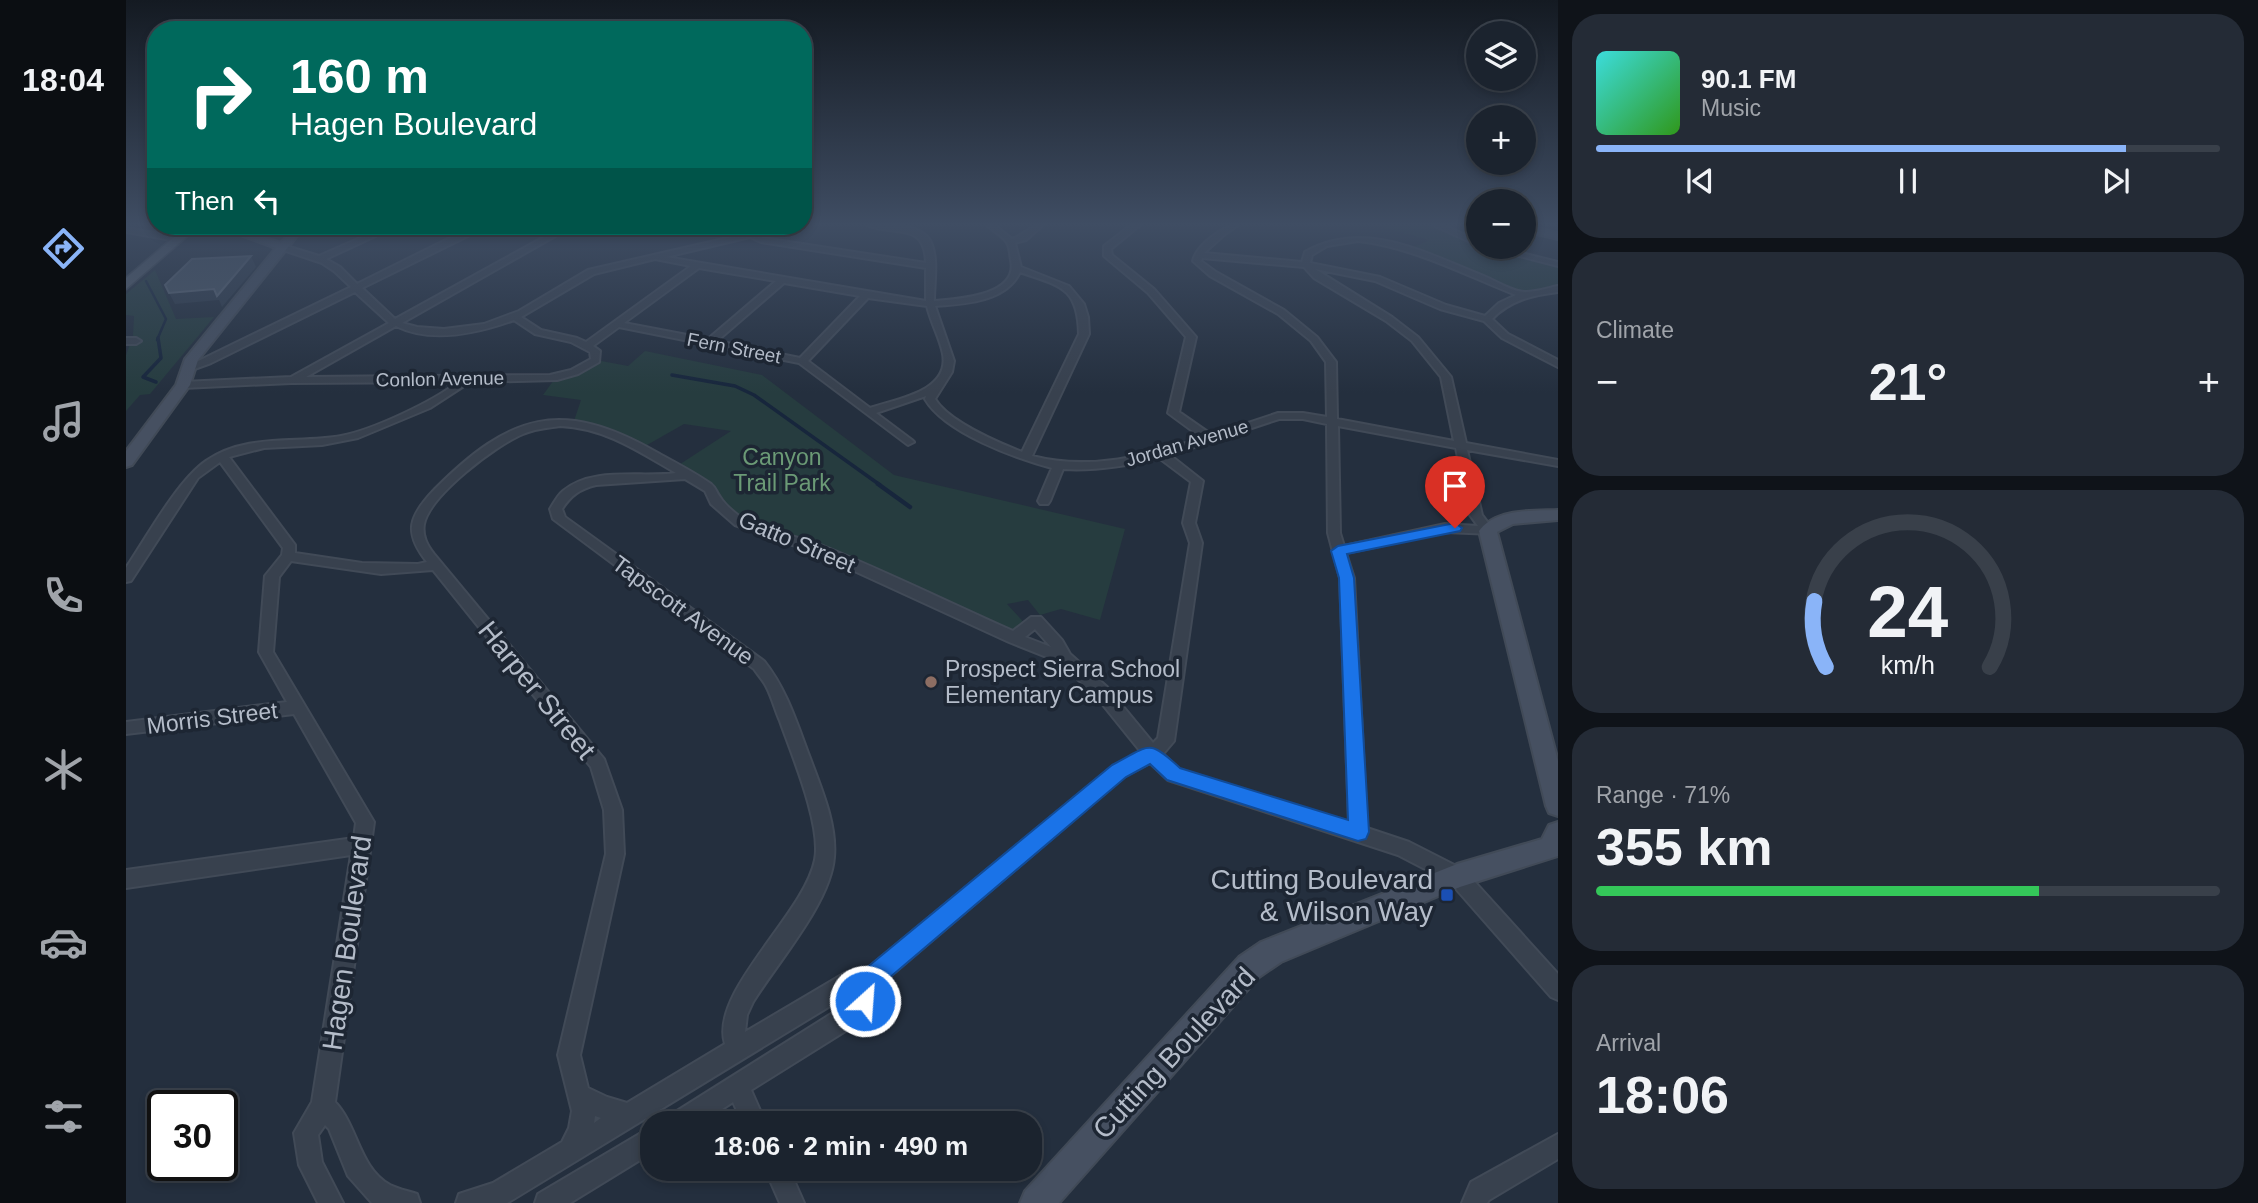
<!DOCTYPE html>
<meta charset="utf-8">
<style>
:root{--surface:#1b232e;--page:#242b36;--text:#f1f3f6;--muted:#a0a4aa;--line:#39404a;--accent:#8ab4f8}
body{margin:0;font-family:Arial,sans-serif;background:var(--page);color:var(--text);height:100vh;display:flex;flex-direction:column;font-size:26px;white-space:nowrap}
*{box-sizing:border-box;margin:0}
p{font-size:23px;color:var(--muted)}
.icon{flex:none;width:38px;height:38px;fill:none;stroke:currentColor;stroke-width:2;stroke-linecap:round;stroke-linejoin:round}
.map{position:relative;flex:1;overflow:hidden}
.details{display:flex;flex-direction:column;gap:14px;padding:14px;background:#0f1319;width:700px}
.details>*{flex:none}
.banner{position:absolute;left:21px;top:21px;width:665px;height:214px;border-radius:28px;box-shadow:0 4px 10px #0003,0 0 0 2px var(--line);background:#00695c;color:#fff;overflow:hidden}
.buttons{position:absolute;left:1340px;top:21px;display:grid;gap:14px}
.buttons a{display:grid;place-items:center;width:70px;height:70px;border-radius:50%;background:var(--surface);box-shadow:0 4px 10px #0003,0 0 0 2px var(--line);font-size:35px}
.speed{position:absolute;left:21px;top:1090px;display:flex;gap:14px;font-size:35px;font-weight:700;text-align:center}
.speed>*{display:grid;place-content:center;width:91px;height:91px;border-radius:50%;background:var(--surface);box-shadow:0 4px 10px #0003,0 0 0 2px var(--line);line-height:1}
.speed .limit{border:4px solid #111;border-radius:10px;background:#fff;color:#111}
.pin{position:absolute;display:grid;place-items:center;width:60px;height:60px;color:#fff;margin:-72px -30px;border-radius:50% 50% 50% 0;rotate:-45deg;box-shadow:0 0 7px #0007}
.pin .icon{rotate:45deg}
.me{position:absolute;width:77px;margin:-38px;rotate:26deg;stroke-linejoin:round;filter:drop-shadow(0 0 5px #0008)}
.turn{display:flex;align-items:center;gap:24px;height:147px;padding:0 28px;font-size:32px}
.turn .icon{width:91px;height:91px;stroke-width:2.5}
.turn b{display:block;font-size:49px;line-height:60px}
.then{display:flex;align-items:center;height:66px;padding:0 28px;background:#0003;gap:14px;font-size:26px}
.big{font-size:52px;font-weight:700;line-height:1.1}
.details .card{flex:1;display:flex;flex-direction:column;justify-content:center;gap:10px;min-width:0;padding:0 24px;border-radius:28px;background:var(--page)}
.details .dial{align-items:center;gap:0}
.dial svg{height:182px;overflow:visible;fill:none;stroke:var(--line);stroke-width:7;stroke-linecap:round;text-anchor:middle}
.dial text{fill:var(--text);stroke:none}
.song{display:flex;align-items:center;gap:21px}
.cover{width:84px;height:84px;border-radius:10px;background:linear-gradient(135deg,hsl(180 70% 55%),hsl(110 70% 35%))}
.played{height:7px;border-radius:4px;background:linear-gradient(90deg,var(--accent) 85%,var(--line) 85%)}
.keys{display:flex;justify-content:space-around;direction:ltr}
.heat{display:flex;justify-content:space-between;align-items:center;font-size:38px;direction:ltr}
.charge{height:10px;border-radius:5px;background:linear-gradient(90deg,#34c759 71%,var(--line) 0)}
.trip{position:absolute;left:514px;top:1111px;width:402px;height:70px;border-radius:28px;background:var(--surface);box-shadow:0 4px 10px #0003,0 0 0 2px var(--line);font-weight:700;line-height:70px;text-align:center}
main{display:flex;flex:1;min-height:0}
.tab-bar{display:flex;flex-direction:column;width:126px;justify-content:space-around;align-items:center;background:#0b0e12;color:var(--muted)}
.tab-bar .icon{width:49px;height:49px}
.tab-bar .on{color:var(--accent)}
.tab-bar b{font-size:32px;color:var(--text)}
.map>svg:first-child{display:block}
.green{fill:#263c3f}
.lines{fill:none;stroke-linecap:round;stroke-linejoin:round}
.stream-far2{stroke:#17263c;stroke-width:2.5}
.stream-far1{stroke:#17263c;stroke-width:3.5}
.stream{stroke:#17263c;stroke-width:4.5}
.street-casing{stroke:#414a57;stroke-width:4}
.secondary-casing{stroke:#414a57;stroke-width:4}
.primary-casing{stroke:#414a57;stroke-width:3}
.street{fill:#38414e;fill-rule:evenodd}
.secondary{fill:#465061;fill-rule:evenodd}
.primary{fill:#56606e;fill-rule:evenodd}
.shaded-wall{fill:#2f3b4b}
.building{fill:#4b5868;stroke:#5c6777;stroke-width:2}
.route{fill:#1a73e8;stroke:#114b97;stroke-width:2}
.education-dot{fill:#8d6e63;stroke:#1d2633;stroke-width:2.5}
.transit-dot{fill:#1a4fb4;stroke:#1d2633;stroke-width:2.5}
.labels{text-anchor:middle;dominant-baseline:central;stroke-width:7;stroke-linejoin:round;paint-order:stroke}
.far-street-label{font-size:19px;fill:#b4bcc9;stroke:#1d2633}
.park-label{font-size:23px;fill:#6b9a76;stroke:#1d2633}
.street-label{font-size:23px;fill:#b4bcc9;stroke:#1d2633}
.poi-label{font-size:23px;fill:#b4bcc9;stroke:#1d2633;text-anchor:start}
.near-street-label{font-size:28px;fill:#b4bcc9;stroke:#1d2633}
.near-poi-label{font-size:28px;fill:#b4bcc9;stroke:#1d2633;text-anchor:end}
</style>
<main>
<nav class="tab-bar">
<b>18:04</b>
<svg class="icon on" aria-label="directions" viewBox="0 0 24 24"><path d="M12 3l9 9-9 9-9-9zM9 14v-3h6M13 9l2 2-2 2"/></svg>
<svg class="icon" aria-label="music" viewBox="0 0 24 24"><path d="M9 18V5l10-2v13"/><circle cx="6" cy="18" r="3"/><circle cx="16" cy="16" r="3"/></svg>
<svg class="icon" aria-label="phone" viewBox="0 0 24 24"><path d="M5 4h4l2 5-3 2q2 4 5 5l2-3 5 2v4C11 20 4 13 5 4z"/></svg>
<svg class="icon" aria-label="climate" viewBox="0 0 24 24"><path d="M12 3v18M4 7l16 10M4 17L20 7"/></svg>
<svg class="icon" aria-label="car" viewBox="0 0 24 24"><path d="M5 17H2v-5l4-1 3-4h7l3 4 3 1v5h-3M9 17h6M6 11h13"/><circle cx="7" cy="17" r="2"/><circle cx="17" cy="17" r="2"/></svg>
<svg class="icon" aria-label="filters" viewBox="0 0 24 24"><path d="M4 7h16M4 17h16"/><circle cx="9" cy="7" r="2"/><circle cx="15" cy="17" r="2"/></svg>
</nav>
<div class="map">
<svg width="1432" height="1203" viewBox="0 0 1432 1203">
<rect width="100%" height="100%" fill="#242f3e"/>
<g class="green">
<path d="M 1249,225 L 1306,225 L 1353,247 L 1432,264 L 1432,287 L 1391,292 L 1284,249 L 1303,240 Z"/>
<path d="M 29,270 L 50,319 L 88,317 L 24,394 L 14,395 L 0,411 L 0,355 L 7,336 L 8,316 L 0,315 L 0,294 Z"/>
<path d="M 519,351 L 636,375 L 768,475 L 999,529 L 974,620 L 935,609 L 914,615 L 902,600 L 881,604 L 902,627 L 888,638 L 700,552 L 613,522 L 584,489 L 548,468 L 605,431 L 558,424 L 514,449 L 498,441 L 447,424 L 455,400 L 417,395 L 430,377 L 470,360 L 502,366 Z"/>
</g>
<g class="lines">
<path class="stream-far2" d="M 20,281 L 40,319 L 31,340"/>
<g class="stream-far1">
<path d="M 546,375 L 609,386 L 628,395 L 754,485"/>
<path d="M 30,382 L 17,377 L 35,358 L 32,338"/>
</g>
<path class="stream" d="M 752,484 L 784,507"/>
<defs>
<g id="street">
<path d="M 741,225 C 760,225 798,222 806,245 C 812,262 808,283 808,301 C 832,299 893,296 885,260 C 884,255 884,247 881,243 C 878,237 867,231 861,225 L 869,225 L 886,239 C 898,235 904,225 917,225 L 900,240 L 889,243 L 895,267 L 943,286 L 958,304 L 962,317 L 963,334 L 906,456 C 964,471 1020,456 1076,438 L 1042,413 L 1060,337 L 1022,293 L 978,256 L 978,246 L 1005,225 L 1014,225 L 985,249 L 986,255 L 1028,289 L 1070,337 L 1053,412 L 1086,435 L 1152,413 L 1177,413 L 1201,417 L 1200,362 L 1185,341 L 1152,314 L 1084,276 L 1067,261 C 1070,246 1097,225 1112,225 L 1099,234 L 1078,253 L 1176,262 L 1179,252 C 1240,218 1301,254 1360,277 C 1371,282 1389,293 1400,292 C 1410,292 1422,288 1432,286 L 1432,292 C 1407,295 1384,300 1366,319 L 1382,334 L 1432,360 L 1432,367 L 1376,338 L 1358,321 L 1314,309 L 1249,281 L 1189,269 L 1266,317 L 1292,337 L 1325,377 L 1340,443 L 1432,460 L 1432,466 L 1341,450 L 1356,515 L 1368,531 L 1367,534 L 1319,532 L 1220,553 L 1228,578 L 1241,828 L 1283,842 L 1338,870 L 1432,974 L 1432,1000 L 1425,997 L 1324,882 L 1272,855 L 1042,780 L 1024,763 L 999,776 L 755,984 L 746,1008 L 729,1025 L 625,1090 L 640,1124 L 617,1124 L 607,1102 L 573,1124 L 540,1124 L 543,1116 L 713,1009 L 731,994 L 732,989 L 381,1203 L 330,1203 L 333,1194 L 367,1183 L 436,1142 L 443,1128 L 446,1111 L 432,1055 L 480,854 L 478,810 L 465,767 L 307,570 L 255,574 L 165,561 L 153,577 L 147,652 L 248,822 L 209,1102 C 232,1126 233,1168 264,1185 C 272,1189 282,1191 291,1194 L 294,1203 L 246,1203 L 222,1176 L 203,1129 L 199,1125 L 192,1135 L 196,1162 L 217,1203 L 192,1203 L 173,1165 L 168,1133 L 186,1102 L 225,855 L 0,888 L 0,870 L 228,838 L 230,823 L 168,714 L 0,734 L 0,722 L 161,702 L 133,652 L 139,576 L 156,555 L 157,548 L 94,462 L 72,478 L 5,581 L 0,582 L 0,568 C 20,538 52,480 80,461 C 120,433 170,444 215,436 C 247,430 306,402 332,382 L 165,383 L 57,388 L 52,385 L 57,382 L 165,377 L 263,323 L 229,292 L 85,363 L 63,371 L 58,368 L 225,287 L 208,271 L 196,263 L 154,249 L 153,247 L 157,245 L 193,256 L 261,226 L 271,226 L 200,259 L 214,267 L 231,284 L 348,226 L 354,226 L 354,230 L 236,288 L 269,319 L 438,226 L 447,226 L 276,323 L 291,327 L 318,329 L 358,324 L 393,311 L 462,270 L 619,234 L 606,226 L 615,226 L 637,238 L 800,263 C 799,220 767,237 741,225 ZM 624,237 L 635,242 L 800,268 L 800,301 L 540,257 ZM 1232,241 C 1287,247 1339,275 1390,295 L 1373,303 L 1359,316 L 1320,305 L 1254,277 L 1184,263 L 1186,255 L 1201,246 ZM 1076,258 L 1178,267 L 1188,278 L 1260,321 L 1286,341 L 1315,377 L 1328,441 L 1211,419 L 1210,362 L 1191,337 L 1158,310 L 1090,272 L 1075,261 ZM 529,259 L 565,266 L 460,342 L 451,338 L 415,330 L 395,317 L 468,274 ZM 573,268 L 650,281 L 582,339 L 498,323 ZM 894,272 C 933,286 952,286 953,334 L 896,452 C 871,442 823,422 809,399 L 826,372 L 828,361 L 809,306 C 839,304 880,302 894,272 ZM 658,283 L 734,296 L 674,358 L 591,341 ZM 742,298 L 801,306 C 805,323 814,338 817,354 C 824,392 770,399 744,408 L 682,361 ZM 388,320 L 409,334 L 445,342 L 464,352 L 465,359 L 445,370 L 424,375 L 180,377 L 270,326 C 306,344 352,333 388,320 ZM 493,327 L 673,363 L 782,445 L 788,442 L 786,440 L 750,413 L 800,396 L 799,399 C 819,433 889,458 926,468 L 912,501 L 914,504 L 922,504 L 924,501 L 937,469 C 970,471 1001,466 1033,458 L 1065,482 L 1057,523 L 1064,543 L 1032,738 L 1027,743 L 981,687 L 944,654 L 936,640 L 915,617 L 905,617 L 887,631 C 824,603 761,572 697,546 C 675,537 636,530 617,519 C 610,514 598,504 594,497 C 590,492 590,488 585,484 C 568,472 548,462 530,452 C 435,398 384,414 309,489 C 283,516 277,532 301,562 L 292,564 L 236,563 L 169,553 L 169,545 L 103,457 L 138,448 L 196,445 L 232,438 L 304,408 L 344,382 L 431,380 L 452,374 L 473,362 L 474,351 L 467,346 ZM 1153,419 L 1177,419 L 1201,424 L 1202,533 L 1214,578 L 1223,823 L 1054,770 L 1037,754 L 1048,741 L 1076,543 L 1069,523 L 1077,481 L 1044,455 ZM 434,426 C 479,428 512,451 550,473 C 514,478 467,466 437,491 C 431,496 428,503 424,509 L 427,519 L 628,669 C 632,675 637,680 640,686 C 646,697 649,710 654,721 C 666,755 696,826 689,860 C 678,915 583,992 599,1044 L 501,1103 L 481,1097 L 462,1088 L 454,1055 L 498,854 L 496,810 L 478,759 L 308,554 C 301,545 296,536 298,524 C 304,495 370,445 397,434 C 408,429 421,428 434,426 ZM 1212,426 L 1330,448 L 1344,515 L 1352,526 L 1319,524 L 1218,546 L 1214,533 ZM 559,479 L 579,491 L 585,504 L 609,525 L 687,552 L 883,642 L 933,662 L 969,695 L 1015,752 L 987,766 L 743,967 L 719,973 L 619,1032 L 621,1015 L 627,1002 C 651,963 705,902 708,857 C 711,824 695,788 684,758 C 671,724 661,690 638,661 L 439,517 L 436,509 C 445,495 454,489 470,485 ZM 909,629 L 925,647 L 899,637 ZM 469,1116 L 475,1118 L 468,1123 Z"/>
<path d="M 1307,225 L 1317,225 L 1353,241 L 1353,246 Z"/>
<path d="M 0,228 L 40,235 L 44,237 L 40,239 L 0,232 Z"/>
<path d="M 1358,247 L 1371,247 L 1432,262 L 1432,266 Z"/>
<path d="M 0,338 L 10,338 L 15,341 L 10,344 L 0,344 Z"/>
<path d="M 527,1126 L 527,1152 L 444,1203 L 409,1203 L 412,1194 Z"/>
<path d="M 1432,1134 L 1432,1159 L 1363,1200 L 1361,1203 L 1336,1203 L 1345,1182 Z"/>
<path d="M 639,1169 L 663,1169 L 678,1203 L 654,1203 Z"/>
</g>
<g id="secondary">
<path d="M 1398,225 L 1432,233 L 1432,239 L 1398,231 Z"/>
<path d="M 90,226 L 104,226 L 155,243 L 169,226 L 179,226 L 72,360 L 64,385 L 6,465 L 0,467 L 0,451 L 50,385 L 59,359 L 150,248 Z"/>
<path d="M 1432,510 L 1432,520 L 1387,524 L 1371,532 L 1432,761 L 1432,816 L 1423,813 L 1420,806 L 1353,531 C 1370,508 1407,511 1432,510 Z"/>
<path d="M 1432,822 L 1432,856 L 1334,887 L 1155,962 L 1133,977 L 933,1203 L 894,1203 L 899,1191 L 1113,957 L 1135,942 L 1331,864 L 1416,839 L 1423,825 Z"/>
</g>
<path id="primary" d="M 61,226 L 73,226 L 0,289 L 0,278 Z"/>
</defs>
<use href="#street" class="street-casing"/>
<use href="#secondary" class="secondary-casing"/>
<use href="#primary" class="primary-casing"/>
<use href="#street" class="street"/>
<use href="#secondary" class="secondary"/>
<use href="#primary" class="primary"/>
</g>
<path class="shaded-wall" d="M 125,256 L 130,267 L 96,307 L 93,300 L 49,304 L 43,293 Z"/>
<path class="building" d="M 125,256 L 91,296 L 88,289 L 43,293 L 39,285 L 66,259 Z"/>
<linearGradient id="sky" x2="0" y2="1"><stop stop-color="#141a22"/><stop offset="0.57" stop-color="#3f4d63"/><stop offset="1" stop-color="#3f4d63" stop-opacity="0"/></linearGradient>
<rect width="1432" height="393" fill="url(#sky)"/>
<path class="route" d="M 1329,523 L 1336,528 L 1334,531 L 1221,554 L 1228,578 L 1243,832 L 1240,839 L 1232,841 L 1041,780 L 1024,764 L 1000,777 L 756,984 L 747,1010 L 739,1013 L 731,1010 L 727,1001 L 739,969 L 986,765 C 1024,746 1021,737 1054,768 L 1222,820 L 1213,578 L 1205,551 L 1212,546 Z"/>
<circle class="education-dot" cx="805" cy="682" r="7"/>
<rect class="transit-dot" x="1314" y="888" width="14" height="14" rx="3.5"/>
<g class="labels">
<g class="far-street-label">
<text transform="translate(608 348) rotate(11)">Fern Street</text>
<text transform="translate(314 379) rotate(-1)">Conlon Avenue</text>
<text transform="translate(1061 443) rotate(-16)">Jordan Avenue</text>
</g>
<g class="park-label">
<text x="656" y="457">Canyon<tspan x="656" dy="26">Trail Park</tspan></text>
</g>
<g class="street-label">
<text transform="translate(671 542) rotate(23)">Gatto Street</text>
<text transform="translate(557 610) rotate(36)">Tapscott Avenue</text>
<text transform="translate(86 718) rotate(-7)">Morris Street</text>
</g>
<g class="poi-label">
<text x="819" y="669">Prospect Sierra School<tspan x="819" dy="26">Elementary Campus</tspan></text>
</g>
<g class="near-street-label">
<text transform="translate(411 690) rotate(51)">Harper Street</text>
<text transform="translate(221 943) rotate(-82)">Hagen Boulevard</text>
<text transform="translate(1048 1053) rotate(-47)">Cutting Boulevard</text>
</g>
<g class="near-poi-label">
<text x="1307" y="879">Cutting Boulevard<tspan x="1307" dy="32">&amp; Wilson Way</tspan></text>
</g>
</g>
</svg>
<div class="buttons">
<a><svg class="icon" aria-label="layers" viewBox="0 0 24 24"><path d="M12 4l9 5-9 5-9-5zM3 14l9 5 9-5"/></svg></a>
<a>+</a>
<a>−</a>
</div>
<div class="speed"><div class="limit">30</div></div>
<div class="pin" style="left:1329px;top:528px;background:#d93025"><svg class="icon" aria-label="arrive" viewBox="0 0 24 24"><path d="M6 21V4h12l-3 4 3 4H6"/></svg></div>
<svg class="me" style="left:739px;top:1001px" viewBox="-20 -20 40 40"><circle r="17" fill="#1a73e8" stroke="#fff" stroke-width="3"/><path d="M0-11L8 9 0 5-8 9z" fill="#fff"/></svg>
<div class="trip">18:06 · 2 min · 490 m</div>
<div class="banner">
<div class="turn"><svg class="icon" aria-label="right" viewBox="0 0 24 24"><path d="M7 20v-9h11M14 6l5 5-5 5"/></svg><div><b>160 m</b>Hagen Boulevard</div></div>
<div class="then">Then<svg class="icon" aria-label="left" viewBox="0 0 24 24"><path d="M17 20v-9H6M10 6l-5 5 5 5"/></svg></div>
</div>
</div>
<section class="details">
<div class="card">
<div class="song"><i class="cover"></i><div><b>90.1 FM</b><p>Music</p></div></div>
<div class="played"></div>
<div class="keys"><svg class="icon" aria-label="previous" viewBox="0 0 24 24"><path d="M18 5L8 12l10 7zM5 5v14"/></svg><svg class="icon" aria-label="pause" viewBox="0 0 24 24"><path d="M8 5v14M16 5v14"/></svg><svg class="icon" aria-label="next" viewBox="0 0 24 24"><path d="M6 5l10 7-10 7zM19 5v14"/></svg></div>
</div>
<div class="card"><p>Climate</p>
<div class="heat"><a>−</a><b class="big">21°</b><a>+</a></div>
</div>
<div class="card dial"><svg viewBox="0 0 100 80">
<path d="M14 69A42 42 0 1 1 86 69"/>
<path d="M14 69A42 42 0 0 1 9 40" stroke="#8ab4f8"/>
<text x="50" y="56" font-size="32" font-weight="700">24</text>
<text x="50" y="72" font-size="11">km/h</text>
</svg></div>
<div class="card"><p>Range · 71%</p><b class="big">355 km</b><div class="charge"></div></div>
<div class="card"><p>Arrival</p><b class="big">18:06</b></div>
</section>
</main>
